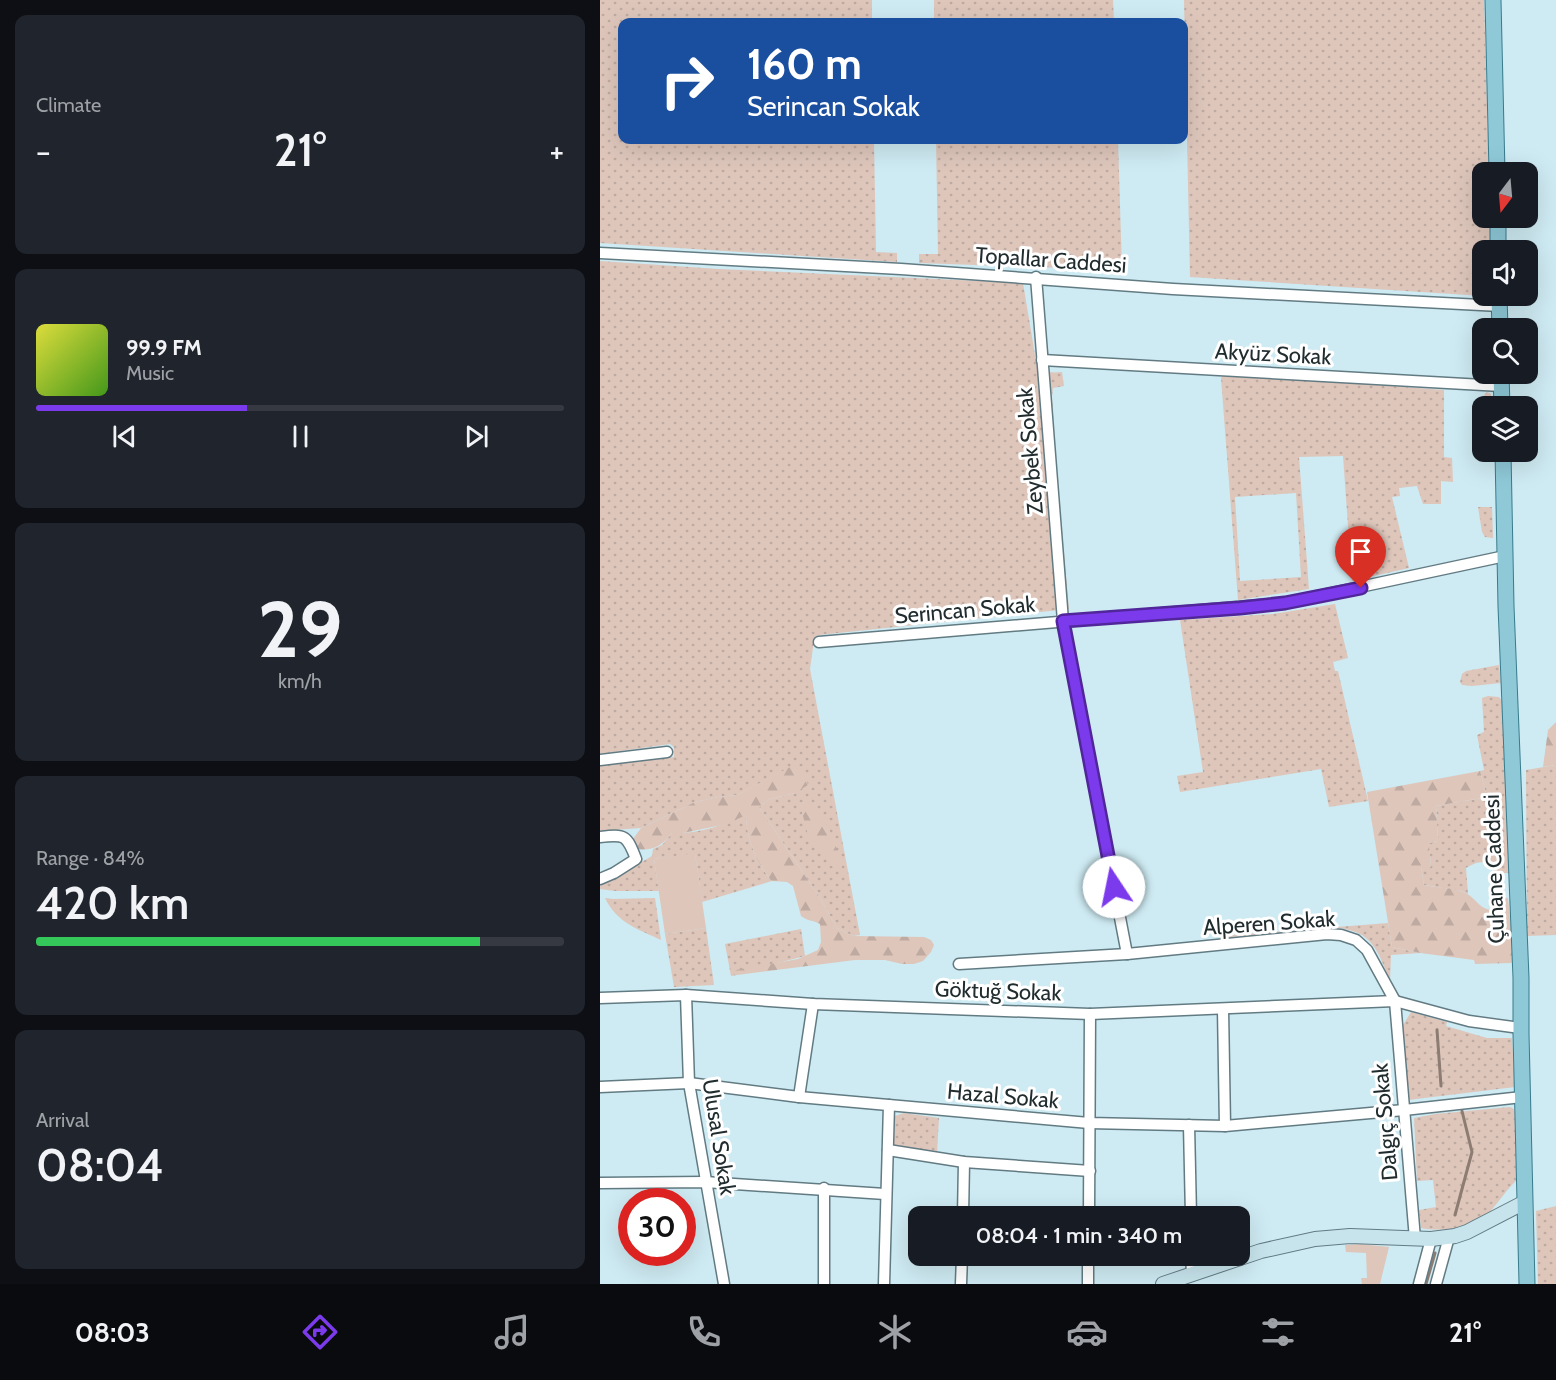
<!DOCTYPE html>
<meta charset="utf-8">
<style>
:root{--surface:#171b24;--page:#20242c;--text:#f1f3f6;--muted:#9ea1a6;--line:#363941;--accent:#7c3aed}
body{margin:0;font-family:Cabin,sans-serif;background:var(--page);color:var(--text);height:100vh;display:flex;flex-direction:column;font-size:22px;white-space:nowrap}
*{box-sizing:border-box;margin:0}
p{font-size:20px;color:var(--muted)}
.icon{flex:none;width:33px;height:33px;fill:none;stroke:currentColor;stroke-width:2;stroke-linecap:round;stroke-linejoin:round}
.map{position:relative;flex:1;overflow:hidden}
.details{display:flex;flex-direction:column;gap:15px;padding:15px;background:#0d0f14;width:600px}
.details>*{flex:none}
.hud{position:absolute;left:18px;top:18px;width:570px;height:126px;border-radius:12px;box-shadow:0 6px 24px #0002;background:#1a4fa0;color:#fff;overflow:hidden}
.needle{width:39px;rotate:196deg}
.fabs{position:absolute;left:872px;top:162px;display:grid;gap:12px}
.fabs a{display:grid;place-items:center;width:66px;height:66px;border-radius:12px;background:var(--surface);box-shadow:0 6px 24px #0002;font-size:30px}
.speed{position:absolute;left:18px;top:1188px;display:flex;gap:12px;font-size:30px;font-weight:700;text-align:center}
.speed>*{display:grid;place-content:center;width:78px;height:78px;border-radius:50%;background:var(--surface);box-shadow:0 6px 24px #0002;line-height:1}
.speed .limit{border:9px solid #d22;background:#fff;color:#111}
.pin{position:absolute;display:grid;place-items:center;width:51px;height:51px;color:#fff;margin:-62px -26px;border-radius:50% 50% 50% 0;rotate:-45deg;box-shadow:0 0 6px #0007}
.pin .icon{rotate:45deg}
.me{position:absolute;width:66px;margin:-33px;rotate:349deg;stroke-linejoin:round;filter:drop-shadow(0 0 4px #0008)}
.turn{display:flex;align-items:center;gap:21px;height:126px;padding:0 30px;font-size:27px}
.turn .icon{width:78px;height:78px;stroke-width:2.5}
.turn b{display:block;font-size:42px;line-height:51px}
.big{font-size:45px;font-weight:600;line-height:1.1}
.details .card{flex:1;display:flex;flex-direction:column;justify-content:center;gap:9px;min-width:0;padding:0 21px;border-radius:12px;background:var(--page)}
.details .dial{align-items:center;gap:0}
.dial b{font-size:78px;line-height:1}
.song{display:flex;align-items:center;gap:18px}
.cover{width:72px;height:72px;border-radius:9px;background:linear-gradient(135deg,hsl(60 70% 55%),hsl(100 70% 35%))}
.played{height:6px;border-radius:3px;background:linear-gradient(90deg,var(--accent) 40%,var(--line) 40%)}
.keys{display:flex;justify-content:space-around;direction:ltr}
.heat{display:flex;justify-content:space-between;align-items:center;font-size:33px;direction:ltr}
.charge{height:9px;border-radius:4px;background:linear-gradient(90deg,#34c759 84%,var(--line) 0)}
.trip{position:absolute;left:308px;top:1206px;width:342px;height:60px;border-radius:12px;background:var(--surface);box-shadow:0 6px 24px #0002;font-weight:600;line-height:60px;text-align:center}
.tab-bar{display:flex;height:96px;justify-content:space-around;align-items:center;background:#090b0e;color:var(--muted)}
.tab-bar .icon{width:42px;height:42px}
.tab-bar .active{color:var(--accent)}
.tab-bar b{font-size:27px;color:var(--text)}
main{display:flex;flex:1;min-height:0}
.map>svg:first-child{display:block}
.grass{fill:url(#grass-dots);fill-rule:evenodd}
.forest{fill:url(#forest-firs)}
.garden{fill:#dec6bb}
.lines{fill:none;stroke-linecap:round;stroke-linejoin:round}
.stream{stroke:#8d7c72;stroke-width:3}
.street-casing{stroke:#627b83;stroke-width:13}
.secondary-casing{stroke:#627b83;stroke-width:16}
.primary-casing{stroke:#387b8c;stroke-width:17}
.street{stroke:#fff;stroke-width:10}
.secondary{stroke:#c7e4ec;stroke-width:14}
.primary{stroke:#8fc9d8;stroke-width:15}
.route-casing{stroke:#51269a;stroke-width:15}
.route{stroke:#7c3aed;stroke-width:10}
.labels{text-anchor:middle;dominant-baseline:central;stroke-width:6;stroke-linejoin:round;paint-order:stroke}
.street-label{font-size:22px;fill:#212c2f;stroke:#fff}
</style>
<main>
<section class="details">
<div class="card"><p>Climate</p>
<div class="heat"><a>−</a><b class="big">21°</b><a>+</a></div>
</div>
<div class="card">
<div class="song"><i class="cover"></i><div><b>99.9 FM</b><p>Music</p></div></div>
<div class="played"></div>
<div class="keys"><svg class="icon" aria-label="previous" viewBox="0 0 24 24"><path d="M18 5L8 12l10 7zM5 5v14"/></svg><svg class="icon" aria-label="pause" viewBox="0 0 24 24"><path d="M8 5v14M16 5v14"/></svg><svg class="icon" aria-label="next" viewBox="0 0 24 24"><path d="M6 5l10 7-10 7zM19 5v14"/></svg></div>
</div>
<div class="card dial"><b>29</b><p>km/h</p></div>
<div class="card"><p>Range · 84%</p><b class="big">420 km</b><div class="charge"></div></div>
<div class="card"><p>Arrival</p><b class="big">08:04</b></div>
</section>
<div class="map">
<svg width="956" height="1284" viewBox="0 0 956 1284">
<defs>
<pattern id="grass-dots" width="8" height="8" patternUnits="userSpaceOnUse" patternTransform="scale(1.5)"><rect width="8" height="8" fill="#dec6bb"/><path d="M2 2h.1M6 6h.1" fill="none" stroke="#beaaa1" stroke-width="1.8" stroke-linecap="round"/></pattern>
<pattern id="forest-firs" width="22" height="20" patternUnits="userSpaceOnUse" patternTransform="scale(1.5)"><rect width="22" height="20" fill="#dec6bb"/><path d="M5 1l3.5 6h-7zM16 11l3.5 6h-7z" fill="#beaaa1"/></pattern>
</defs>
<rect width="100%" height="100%" fill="#ceeaf2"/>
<g class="grass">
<path d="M 0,0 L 272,0 L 272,22 L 22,22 L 22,140 L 274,140 L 276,252 L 297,253 L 297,262 L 0,243 Z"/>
<path d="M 334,0 L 513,0 L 514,22 L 334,22 Z"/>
<path d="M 584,0 L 884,0 L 889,172 L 882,172 L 882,218 L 890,218 L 891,250 L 882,250 L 882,296 L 884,296 L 883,296 L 590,277 Z"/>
<path d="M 336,140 L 518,140 L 522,270 L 319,263 L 319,254 L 338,254 Z"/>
<path d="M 0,261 L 119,269 L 423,283 L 436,361 C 442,373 450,373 462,372 L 464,386 L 453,388 L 452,397 L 456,463 L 469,609 L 219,635 L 214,640 L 210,669 L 260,935 L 253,936 L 237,928 L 220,898 L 159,807 L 170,799 L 195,793 L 190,768 L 137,795 L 118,797 L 95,802 L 41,828 L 0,831 L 0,766 L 74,757 L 74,747 L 70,744 L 0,754 Z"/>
<path d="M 631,374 L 844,390 L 844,457 L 852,458 L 853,482 L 841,481 L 841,504 L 823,504 L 817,486 L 799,488 L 800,496 L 792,497 L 809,568 L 752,581 L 743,456 L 699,457 L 709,589 L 638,600 L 621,378 L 623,375 ZM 696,493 L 701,577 L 640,581 L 635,497 Z"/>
<path d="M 887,392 L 891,394 L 891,406 L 882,406 L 882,424 L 876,424 C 884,414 877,401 887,392 Z"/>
<path d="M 878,507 L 892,507 L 893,538 L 885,537 L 882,532 Z"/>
<path d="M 735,604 L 748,658 L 733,662 L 735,671 L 738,671 L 768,801 L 729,807 L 721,769 L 580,792 L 577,776 L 603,772 L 580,620 L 673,614 Z"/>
<path d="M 899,665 L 901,683 L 872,686 L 862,685 L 860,682 L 862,674 L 866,671 Z"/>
<path d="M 888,696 L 899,697 L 902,701 L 909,873 L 894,873 L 892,865 C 884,859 874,863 866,868 L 868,894 L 861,891 L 824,885 L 821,867 L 831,867 L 829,843 L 838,841 L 836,806 L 887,797 L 880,771 L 884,770 L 877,735 L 884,732 L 882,698 Z"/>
<path d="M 956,765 L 956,935 L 927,936 L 926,770 Z"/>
<path d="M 146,814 C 146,838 157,864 172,881 L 102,902 L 95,854 L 54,859 L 59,891 L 15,891 L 0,889 L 0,886 L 52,856 L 53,849 L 62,845 L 72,833 C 97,834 124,826 146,814 Z"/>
<path d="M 5,898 L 13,899 L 55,898 L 61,940 C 38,929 17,923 5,898 Z"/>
<path d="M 788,923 L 792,947 L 820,953 L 791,955 L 790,982 C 779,952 772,930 736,928 L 620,938 L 620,936 Z"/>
<path d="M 106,928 L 114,985 L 74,987 L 65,934 Z"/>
<path d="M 201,929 L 205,956 L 134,974 L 137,975 L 131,976 L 125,944 Z"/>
<path d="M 811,1012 L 847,1022 L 846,1026 L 887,1038 L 912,1038 L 915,1087 L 808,1100 L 802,1027 Z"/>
<path d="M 910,1107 L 914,1109 L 915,1112 L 917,1180 C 906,1190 899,1202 889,1213 C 875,1229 841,1232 821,1228 L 819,1210 L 836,1207 L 833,1180 L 817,1181 L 814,1118 L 835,1114 Z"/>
<path d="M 304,1113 L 339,1118 L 337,1153 L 293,1145 L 295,1116 Z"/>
<path d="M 956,1206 L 956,1284 L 938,1284 L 936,1211 Z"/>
</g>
<g class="forest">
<path d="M 956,722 L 956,765 L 943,767 L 948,730 Z"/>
<path d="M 190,767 L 204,772 L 208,785 L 195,793 L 170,799 L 159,807 L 220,898 L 237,928 L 253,936 L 324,937 L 331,940 L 334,945 L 331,952 L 323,961 L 314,964 L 302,964 L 285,960 L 255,960 L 137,975 L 133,974 L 136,970 L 198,959 L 218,950 L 221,942 L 220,924 C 213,920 207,921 201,916 L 193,886 L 187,882 L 172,881 C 157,864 146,838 146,815 L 127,824 L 83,833 L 72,833 C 62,846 53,851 36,849 L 33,839 L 41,828 L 95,802 L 118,797 L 137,795 Z"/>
<path d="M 880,771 L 887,797 L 836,806 L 838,841 L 829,843 L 831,867 L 821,867 L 824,885 C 836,888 851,887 863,892 C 875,896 878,908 890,910 L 896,906 L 898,897 L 908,898 L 914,960 L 911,963 L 875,964 L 874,960 L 820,953 L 792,947 L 767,792 Z"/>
<path d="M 208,802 C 228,819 236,843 242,868 L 240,870 L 230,865 L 208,835 L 202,812 Z"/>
</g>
<g class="garden">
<path d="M 95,853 L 106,928 L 65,934 L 54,859 Z"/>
<path d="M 761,1244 L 789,1247 L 780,1284 L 762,1284 L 761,1278 L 767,1278 L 766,1253 L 746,1252 L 745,1245 Z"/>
</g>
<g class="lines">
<g class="stream">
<path d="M 837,1030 L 841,1086"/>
<path d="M 855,1215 L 872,1152 L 862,1111"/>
<path d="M 826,1284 L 835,1253"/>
</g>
<defs>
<g id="street">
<path d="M 0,253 L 301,269 L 573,289 L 900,306"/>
<path d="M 436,277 L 463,621 L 527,954"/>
<path d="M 442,360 L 901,386"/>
<path d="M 219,642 L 685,603 L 905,556"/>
<path d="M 0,760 L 67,752"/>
<path d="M 0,837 C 25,834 27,835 36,859 L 14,873 L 0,879"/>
<path d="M 359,964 L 527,954 L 727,934 L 741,935 L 756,940 L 767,950 L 795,1001 L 815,1239"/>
<path d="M 86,995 L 89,1083 L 124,1284"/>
<path d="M 0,998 L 86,995 L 213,1004 L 490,1014 L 795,1001 L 869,1021 L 920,1028"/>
<path d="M 623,1009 L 625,1126"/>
<path d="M 0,1087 L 89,1083 L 199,1097 L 489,1123 L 625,1126 L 804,1110 L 922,1097"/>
<path d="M 199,1097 L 213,1004"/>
<path d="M 589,1125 L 591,1216"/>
<path d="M 288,1150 L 364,1162 L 490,1171"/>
<path d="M 0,1183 L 105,1182 L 285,1194"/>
<path d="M 224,1188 L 224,1284"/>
<path d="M 363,1216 L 364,1162"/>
<path d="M 489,1216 L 490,1014"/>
<path d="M 591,1256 L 592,1273"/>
<path d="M 284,1284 L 289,1105"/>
<path d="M 361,1284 L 362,1256"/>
<path d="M 488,1284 L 488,1256"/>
<path d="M 819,1284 L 831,1239"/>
<path d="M 836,1284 L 849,1237"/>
</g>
<path id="secondary" d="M 563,1284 L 661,1251 L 715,1239 L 750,1236 L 831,1239 L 855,1236 L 867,1232 L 925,1202"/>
<g id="primary">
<path d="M 893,0 L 897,172"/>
<path d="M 898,218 L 898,250"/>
<path d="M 899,296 L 900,328"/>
<path d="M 901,374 L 902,406"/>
<path d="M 903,452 L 906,606 L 921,978 L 921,1034 L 927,1284"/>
</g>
</defs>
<use href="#street" class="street-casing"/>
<use href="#secondary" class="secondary-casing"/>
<use href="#primary" class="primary-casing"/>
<use href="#street" class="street"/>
<use href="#secondary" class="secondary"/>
<use href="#primary" class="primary"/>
</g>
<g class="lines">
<defs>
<path id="route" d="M 514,887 L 463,621 L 640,608 L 685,603 L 761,588"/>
</defs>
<use href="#route" class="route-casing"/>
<use href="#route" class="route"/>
</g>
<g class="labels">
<g class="street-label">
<text transform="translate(451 260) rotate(4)">Topallar Caddesi</text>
<text transform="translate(673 354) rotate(3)">Akyüz Sokak</text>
<text transform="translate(430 451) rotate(-95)">Zeybek Sokak</text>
<text transform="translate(365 610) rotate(-5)">Serincan Sokak</text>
<text transform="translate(894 869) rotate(-92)">Çuhane Caddesi</text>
<text transform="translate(669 923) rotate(-4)">Alperen Sokak</text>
<text transform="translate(398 991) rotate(2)">Göktuğ Sokak</text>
<text transform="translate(403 1096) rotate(5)">Hazal Sokak</text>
<text transform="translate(785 1122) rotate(-95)">Dalgıç Sokak</text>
<text transform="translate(119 1137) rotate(81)">Ulusal Sokak</text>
</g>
</g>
</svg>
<div class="fabs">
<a><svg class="needle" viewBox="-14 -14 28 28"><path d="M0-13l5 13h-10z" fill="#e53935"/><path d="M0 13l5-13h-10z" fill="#9ea1a6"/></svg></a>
<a><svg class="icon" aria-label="sound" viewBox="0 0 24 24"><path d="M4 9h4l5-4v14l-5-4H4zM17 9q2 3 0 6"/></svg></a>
<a><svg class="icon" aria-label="search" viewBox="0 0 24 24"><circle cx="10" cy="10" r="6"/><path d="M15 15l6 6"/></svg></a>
<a><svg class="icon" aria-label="layers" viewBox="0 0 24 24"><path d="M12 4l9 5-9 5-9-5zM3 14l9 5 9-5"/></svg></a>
</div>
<div class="speed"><div class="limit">30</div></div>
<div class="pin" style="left:761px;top:588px;background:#d93025"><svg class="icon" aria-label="arrive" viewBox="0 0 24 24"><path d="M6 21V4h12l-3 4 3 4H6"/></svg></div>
<svg class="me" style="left:514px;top:887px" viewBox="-20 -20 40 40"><circle r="19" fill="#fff"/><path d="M0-13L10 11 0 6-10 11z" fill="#7c3aed"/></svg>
<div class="trip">08:04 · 1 min · 340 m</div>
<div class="hud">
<div class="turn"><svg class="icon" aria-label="right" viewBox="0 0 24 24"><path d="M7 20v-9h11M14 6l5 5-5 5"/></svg><div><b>160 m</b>Serincan Sokak</div></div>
</div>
</div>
</main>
<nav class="tab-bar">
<b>08:03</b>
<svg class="icon active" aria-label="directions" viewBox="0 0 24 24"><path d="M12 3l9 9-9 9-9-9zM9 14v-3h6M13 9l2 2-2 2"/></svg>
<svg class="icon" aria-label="music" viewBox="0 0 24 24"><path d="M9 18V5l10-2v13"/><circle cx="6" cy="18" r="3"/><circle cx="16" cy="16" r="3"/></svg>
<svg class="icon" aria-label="phone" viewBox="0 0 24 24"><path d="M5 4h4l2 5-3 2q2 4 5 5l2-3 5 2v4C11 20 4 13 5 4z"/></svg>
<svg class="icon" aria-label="climate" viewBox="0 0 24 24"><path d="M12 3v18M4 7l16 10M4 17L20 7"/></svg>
<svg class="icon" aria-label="car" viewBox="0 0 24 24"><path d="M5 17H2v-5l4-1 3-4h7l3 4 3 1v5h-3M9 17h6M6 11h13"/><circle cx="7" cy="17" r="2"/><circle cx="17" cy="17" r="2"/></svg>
<svg class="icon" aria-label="filters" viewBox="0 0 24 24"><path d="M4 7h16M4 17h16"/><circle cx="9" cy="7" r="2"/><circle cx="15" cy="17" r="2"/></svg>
<b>21°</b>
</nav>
